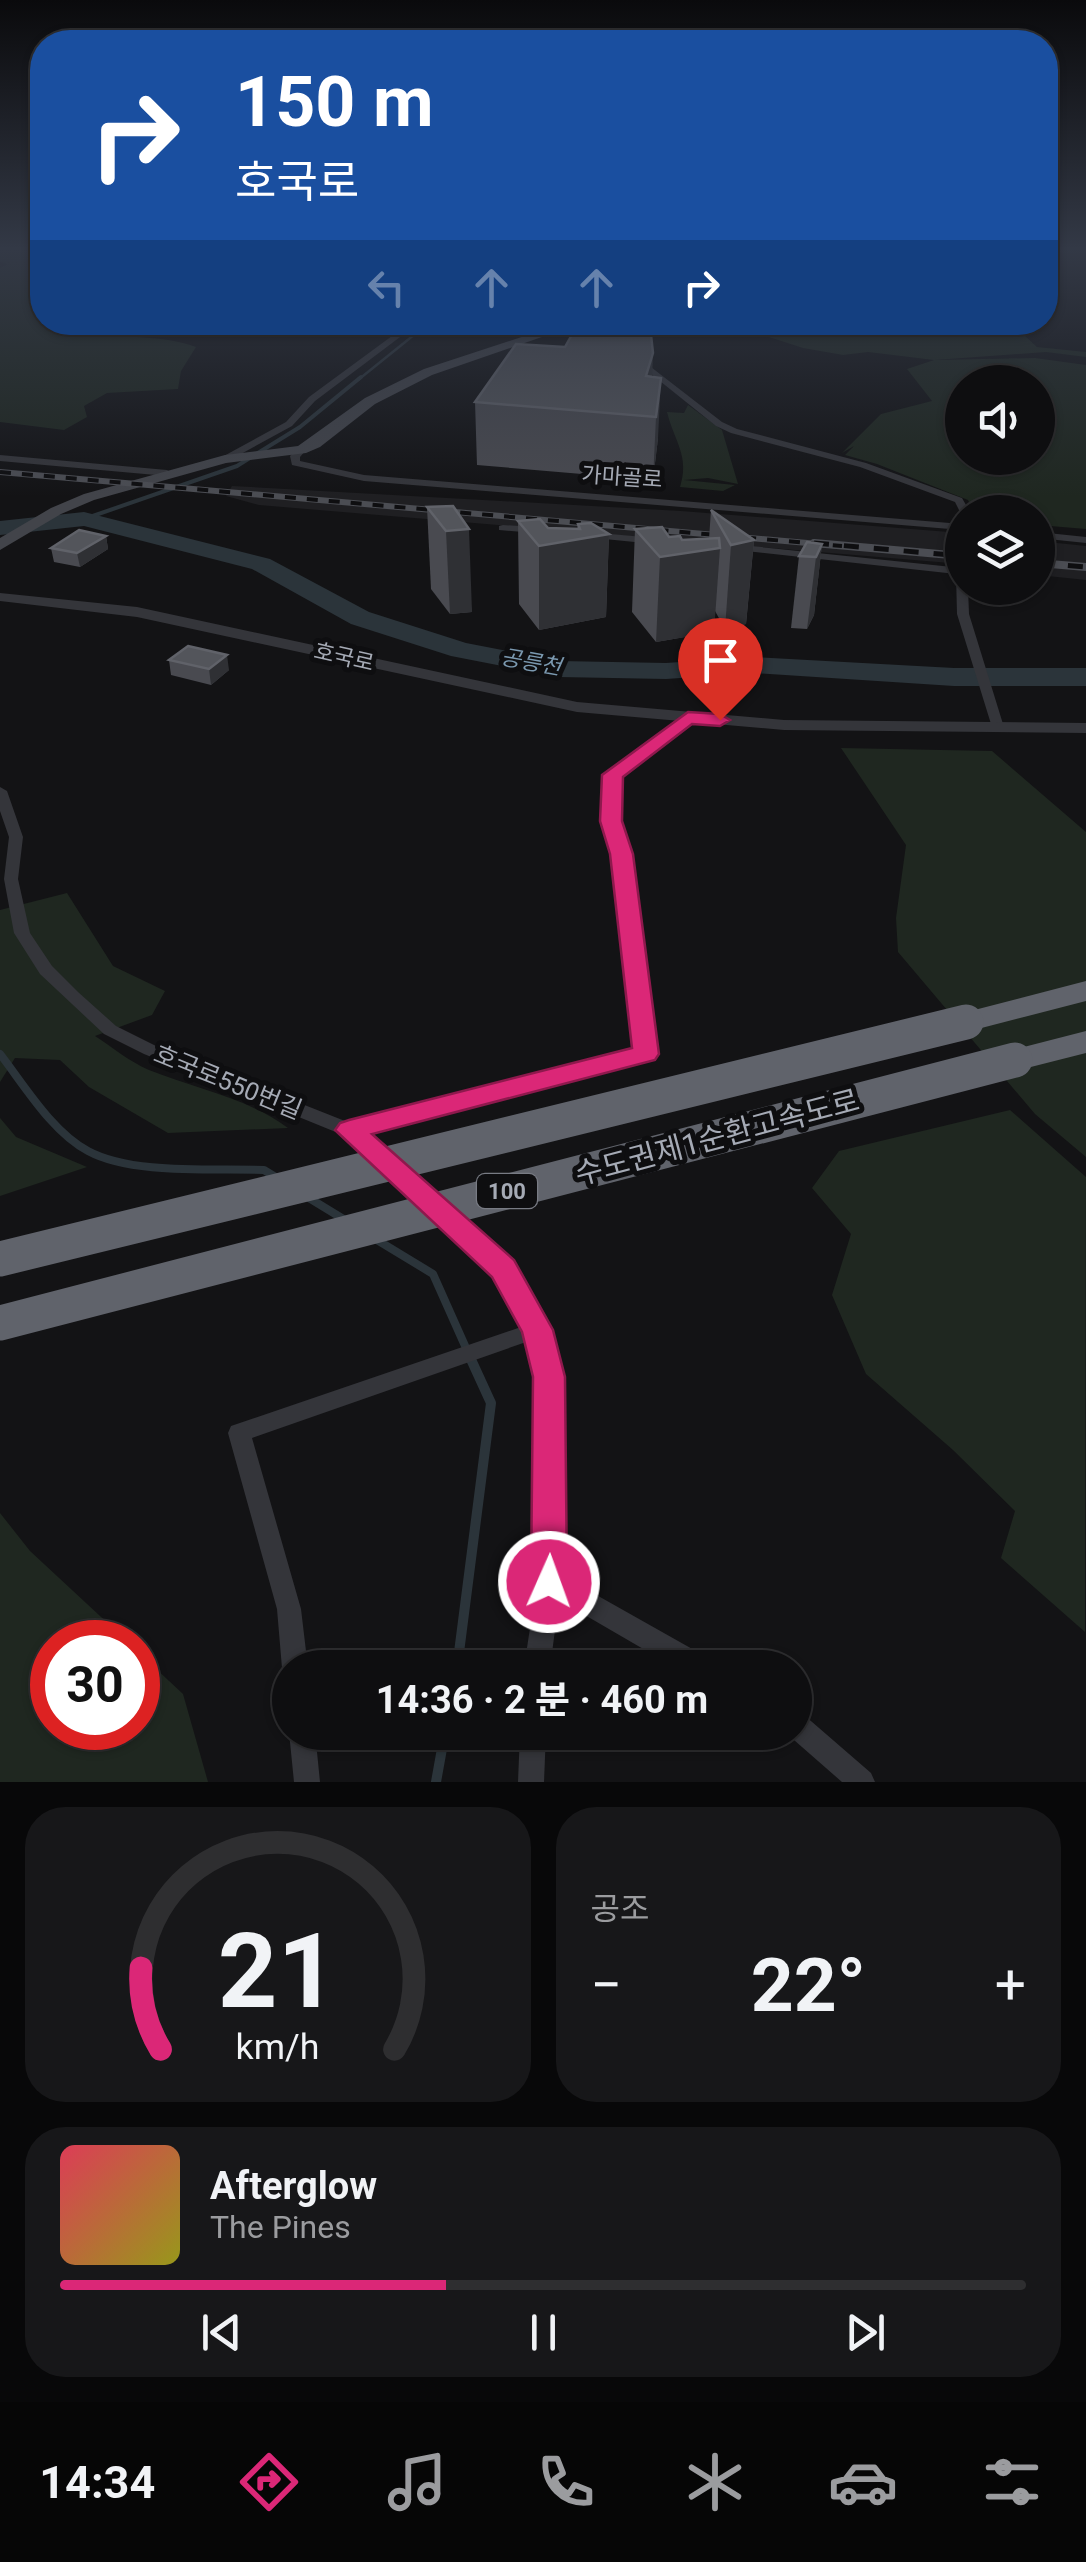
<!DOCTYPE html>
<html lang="ko">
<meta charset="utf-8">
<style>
:root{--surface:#0e0e10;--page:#171719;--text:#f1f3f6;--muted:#9b9c9f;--line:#2e2e30;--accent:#db2777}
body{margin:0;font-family:Roboto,"Noto Sans KR",sans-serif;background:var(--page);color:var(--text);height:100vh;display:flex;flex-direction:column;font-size:38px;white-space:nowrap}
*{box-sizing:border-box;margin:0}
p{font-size:32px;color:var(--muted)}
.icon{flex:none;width:55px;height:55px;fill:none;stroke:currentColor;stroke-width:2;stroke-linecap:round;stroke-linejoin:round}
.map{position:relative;height:1782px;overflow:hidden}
.drawer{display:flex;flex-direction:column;gap:25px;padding:25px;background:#080809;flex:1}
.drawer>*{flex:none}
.top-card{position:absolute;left:30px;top:30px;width:1028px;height:305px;border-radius:40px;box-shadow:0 2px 8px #0004,0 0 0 2px var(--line);background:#1a4fa0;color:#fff;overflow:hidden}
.tools{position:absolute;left:945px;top:365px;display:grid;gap:20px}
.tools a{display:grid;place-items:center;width:110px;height:110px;border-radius:50%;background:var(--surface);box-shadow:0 2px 8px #0004,0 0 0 2px var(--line);font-size:50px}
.speed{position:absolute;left:30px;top:1620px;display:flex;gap:20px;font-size:50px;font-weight:700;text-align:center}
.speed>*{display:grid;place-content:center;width:130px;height:130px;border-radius:50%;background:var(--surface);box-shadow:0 2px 8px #0004,0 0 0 2px var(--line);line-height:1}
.speed .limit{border:15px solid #d22;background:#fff;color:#111}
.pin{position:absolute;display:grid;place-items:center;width:85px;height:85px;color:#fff;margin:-102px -42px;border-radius:50% 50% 50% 0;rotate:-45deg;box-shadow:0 0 10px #0007}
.pin .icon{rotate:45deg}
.me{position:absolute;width:110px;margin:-55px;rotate:2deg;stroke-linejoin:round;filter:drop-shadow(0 0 8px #0008)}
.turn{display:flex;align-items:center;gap:35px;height:210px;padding:0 40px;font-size:45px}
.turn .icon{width:130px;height:130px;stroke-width:2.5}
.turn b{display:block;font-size:70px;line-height:85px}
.lanes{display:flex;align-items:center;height:95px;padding:0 40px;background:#0003;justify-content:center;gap:50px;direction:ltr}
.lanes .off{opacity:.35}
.big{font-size:75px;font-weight:700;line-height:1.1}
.drawer .tile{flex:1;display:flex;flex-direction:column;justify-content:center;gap:15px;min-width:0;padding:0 35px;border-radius:40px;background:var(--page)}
.drawer .dial{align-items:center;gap:0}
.dial svg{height:260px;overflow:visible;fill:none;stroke:var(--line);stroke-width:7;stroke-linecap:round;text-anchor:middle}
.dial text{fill:var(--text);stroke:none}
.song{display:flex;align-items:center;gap:30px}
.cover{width:120px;height:120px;border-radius:15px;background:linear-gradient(135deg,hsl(350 70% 55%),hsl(60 70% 35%))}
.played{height:10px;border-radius:5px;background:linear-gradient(90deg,var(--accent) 40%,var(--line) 40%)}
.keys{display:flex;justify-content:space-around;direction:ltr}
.heat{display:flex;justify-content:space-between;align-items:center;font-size:55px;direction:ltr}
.drawer .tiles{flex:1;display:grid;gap:25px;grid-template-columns:1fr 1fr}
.tile:last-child{grid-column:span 2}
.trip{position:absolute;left:272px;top:1650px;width:540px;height:100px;border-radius:50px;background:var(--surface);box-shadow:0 2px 8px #0004,0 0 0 2px var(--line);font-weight:700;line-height:100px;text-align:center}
.tabs{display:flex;height:160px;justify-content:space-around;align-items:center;background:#060606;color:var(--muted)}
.tabs .icon{width:70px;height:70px}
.tabs .active{color:var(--accent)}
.tabs b{font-size:45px;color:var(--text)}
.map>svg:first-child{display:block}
.built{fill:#1f1f22}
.green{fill:#1f2720;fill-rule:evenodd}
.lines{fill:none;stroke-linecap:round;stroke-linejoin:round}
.stream-far3{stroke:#2b343a;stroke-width:2.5}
.stream-far2{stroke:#2b343a;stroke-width:4}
.stream-far1{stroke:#2b343a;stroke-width:8}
.stream{stroke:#2b343a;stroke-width:10}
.river{fill:#2b343a;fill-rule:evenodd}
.minor{fill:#34353a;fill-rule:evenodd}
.tertiary{fill:#34353a;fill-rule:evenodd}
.secondary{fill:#42444a;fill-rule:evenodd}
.motorway{fill:#60636b;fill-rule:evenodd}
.rail-far1-casing{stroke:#4b4d53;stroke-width:6}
.rail-casing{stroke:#4b4d53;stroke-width:8}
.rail-far1{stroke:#0e0e10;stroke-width:4;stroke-dasharray:11;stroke-linecap:butt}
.rail{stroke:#0e0e10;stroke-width:5;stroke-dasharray:15;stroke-linecap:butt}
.motorway-bridge{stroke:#60636b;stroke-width:35}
.wall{fill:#494a50}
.shaded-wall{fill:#2f3034}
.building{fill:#53555b;stroke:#606269;stroke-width:2.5}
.route{fill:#db2777;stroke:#8e194d;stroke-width:2.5}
.labels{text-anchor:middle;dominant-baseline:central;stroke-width:10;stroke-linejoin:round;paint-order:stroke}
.far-street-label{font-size:22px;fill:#a5aab5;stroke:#0e0e10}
.far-water-label{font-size:22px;font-style:italic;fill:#7b99b0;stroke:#0e0e10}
.shield{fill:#0e0e10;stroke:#787b84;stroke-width:2.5}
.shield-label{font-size:22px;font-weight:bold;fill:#a5aab5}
.street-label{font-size:25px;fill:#a5aab5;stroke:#0e0e10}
.near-street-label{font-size:30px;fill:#a5aab5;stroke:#0e0e10}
</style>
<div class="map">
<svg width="1086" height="1782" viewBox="0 0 1086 1782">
<rect width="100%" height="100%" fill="#131315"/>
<g class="built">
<path d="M 232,486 L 681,511 L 962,533 L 962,564 L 259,505 L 226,496 Z"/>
<path d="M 1038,541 L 1086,546 L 1086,580 L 1038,575 Z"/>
</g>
<g class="green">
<path d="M 0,248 L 42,248 L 42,322 C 61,322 73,327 90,331 C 125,340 162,334 196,347 L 181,371 L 178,389 L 107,393 L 84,406 L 87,417 L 64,430 L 0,422 L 0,268 L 8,264 L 0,262 Z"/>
<path d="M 736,323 L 1011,323 L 1037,347 L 1086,352 L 1086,357 L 1046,352 L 935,360 L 1035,358 L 1086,365 L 1086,529 L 1038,525 L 1038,512 L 974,512 L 968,500 L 877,464 L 845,455 L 854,446 L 842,453 L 881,414 L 932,401 L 907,369 L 934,360 L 868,352 L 843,355 L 803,348 L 747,330 ZM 962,382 L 1038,382 L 1038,458 L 962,458 Z"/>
<path d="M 688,405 L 722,430 L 738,484 L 708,478 L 684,480 L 735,485 L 723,491 L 680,487 C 690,456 674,441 667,412 L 684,413 Z"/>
<path d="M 841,748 L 992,751 L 1086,832 L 1086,1157 L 1035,1114 L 898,952 L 896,918 L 906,845 Z"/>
<path d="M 67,893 L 113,966 L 165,991 L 152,1015 L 95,1036 C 112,1047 130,1062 149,1070 C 196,1089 246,1097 288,1128 L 168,1133 L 89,1087 L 60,1060 L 15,1058 L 0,1082 L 0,910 Z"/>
<path d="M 1010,1110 L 1086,1177 L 1085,1632 L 1001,1558 L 1015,1511 L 953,1450 L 866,1374 L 832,1295 L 851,1234 L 812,1188 L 839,1151 Z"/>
<path d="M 0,1118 L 16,1137 L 87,1167 L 0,1196 Z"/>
<path d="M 0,1513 L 30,1551 L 128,1642 L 52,1642 L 52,1728 L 138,1728 L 138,1652 L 183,1694 L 208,1782 L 0,1782 Z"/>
</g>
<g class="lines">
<path class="stream-far3" d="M 358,380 L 430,322"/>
<path class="stream-far2" d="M 84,519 L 237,466 L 300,427 L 361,377"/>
<g class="stream-far1">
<path d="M 0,1054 C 24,1085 52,1132 88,1151 C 132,1175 214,1168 264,1170 L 277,1178"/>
<path d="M 309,1198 L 345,1220"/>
<path d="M 377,1240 L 433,1274 L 470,1357"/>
</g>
<g class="stream">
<path d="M 457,1668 L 491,1403 L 469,1355"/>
<path d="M 436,1782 L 445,1732"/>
</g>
<path class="river" d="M 84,512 L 270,559 L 369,612 L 466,643 L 559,661 L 666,663 L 753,657 L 954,668 L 1086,668 L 1086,686 L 954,686 L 753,673 L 666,679 L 559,677 L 451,656 L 351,624 L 252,569 L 84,526 L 0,535 L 0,521 Z"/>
<g class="minor">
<path d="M 411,322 L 420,322 L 315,401 L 292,426 L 228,461 L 222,461 L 222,457 L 286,422 L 309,397 Z"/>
<path d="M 647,322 L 655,322 L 635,342 L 629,342 L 629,338 Z"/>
<path d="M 638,357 L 722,422 L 737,429 L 866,463 L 962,498 L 970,512 L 961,514 L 955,502 L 860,467 L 731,433 L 716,426 L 635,361 L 634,359 Z"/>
<path d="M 298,448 L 306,450 L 300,457 L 300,461 L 364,475 L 962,524 L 962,530 L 364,481 L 292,465 L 290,456 Z"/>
<path d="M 0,455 L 167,470 L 172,473 L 167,476 L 0,461 Z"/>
<path d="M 503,525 L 535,527 L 540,530 L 535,533 L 499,530 L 499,526 Z"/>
<path d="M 588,532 L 655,538 L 660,541 L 655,544 L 584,537 L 583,535 Z"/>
<path d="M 1038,532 L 1086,537 L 1086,543 L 1038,538 Z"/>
<path d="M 732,544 L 962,568 L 962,588 L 968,588 L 969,614 L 1003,724 L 997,728 L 991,724 L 957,614 L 956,574 L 728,549 L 727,547 Z"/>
<path d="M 688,714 L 694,718 L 692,721 L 619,776 L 618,821 L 628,854 L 654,1053 L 651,1057 L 364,1133 L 510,1263 L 547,1330 L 560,1377 L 561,1575 L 710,1659 L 713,1668 L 676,1668 L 559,1600 L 550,1668 L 524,1668 L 537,1581 L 538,1377 L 529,1341 L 252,1438 L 301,1609 L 308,1668 L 290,1668 L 290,1679 L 286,1677 L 282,1668 L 277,1609 L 228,1433 L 231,1426 L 524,1326 L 496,1275 L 343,1135 L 144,1054 L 104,1034 L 40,974 L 14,933 L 4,879 L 9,837 L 0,811 L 0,787 L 7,791 L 23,837 L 18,879 L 30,933 L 52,966 L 78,992 L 116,1026 L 156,1046 L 350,1123 L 636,1049 L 614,854 L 604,821 L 605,775 Z"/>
<path d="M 795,1711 L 804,1715 L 871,1773 L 875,1782 L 842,1782 L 786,1733 L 795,1732 Z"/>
<path d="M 290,1729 L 290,1732 L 315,1732 L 320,1782 L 294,1782 L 289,1732 Z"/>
<path d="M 520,1732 L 546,1732 L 544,1782 L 518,1782 Z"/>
</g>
<path class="tertiary" d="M 0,593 L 137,607 L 577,702 L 784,720 L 1086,723 L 1086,733 L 784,730 L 577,712 L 137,617 L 0,601 Z"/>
<path class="secondary" d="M 567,322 L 585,322 L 432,375 L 375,404 L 320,447 L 306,453 L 226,463 L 94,500 L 61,514 L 0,550 L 0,538 L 51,508 L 84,494 L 225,455 L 298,446 L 365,398 L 424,369 Z"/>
<g class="motorway">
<path d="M 1086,981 L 1086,1001 L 966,1032 L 955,1029 L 951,1022 L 955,1015 Z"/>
<path d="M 1086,1031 L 1086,1053 L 1015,1071 L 1004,1068 L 999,1060 L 1004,1052 Z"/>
</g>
<defs>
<path id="rail-far1" d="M 0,472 L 842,546"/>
<g id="rail">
<path d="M 814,543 L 962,556"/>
<path d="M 1038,563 L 1086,567"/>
</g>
</defs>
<use href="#rail-far1" class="rail-far1-casing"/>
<use href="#rail" class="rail-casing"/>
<use href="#rail-far1" class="rail-far1"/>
<use href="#rail" class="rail"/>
<g class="motorway-bridge">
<path d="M 0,1259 L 966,1022"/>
<path d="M 0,1323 L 1015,1060"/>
</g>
</g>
<g class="wall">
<path d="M 652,377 L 658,438 L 653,480 L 477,465 L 475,402 Z"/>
<path d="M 453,506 L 472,612 L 450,614 L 431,589 L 427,507 Z"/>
<path d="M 711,510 L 754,540 L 746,624 L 725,629 L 715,611 L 714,632 L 656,642 L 632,612 L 635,529 L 682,540 L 709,539 Z"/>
<path d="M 518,521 L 548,528 L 577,529 L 578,524 L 609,534 L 606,617 L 539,630 L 519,604 Z"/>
<path d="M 106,536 L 108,549 L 80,567 L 54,562 L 51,548 Z"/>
<path d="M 822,544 L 814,615 L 807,629 L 791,628 L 799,556 Z"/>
<path d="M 169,660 L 229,670 L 211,685 L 171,675 Z"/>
</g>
<g class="shaded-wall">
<path d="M 653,353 L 651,412 L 646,376 Z"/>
<path d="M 661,378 L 658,438 L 653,480 L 656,417 Z"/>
<path d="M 469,529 L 472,612 L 450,614 L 446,531 Z"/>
<path d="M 609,534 L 606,617 L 539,630 L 539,546 Z"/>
<path d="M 106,536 L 108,549 L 80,567 L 77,553 Z"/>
<path d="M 754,540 L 746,624 L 725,629 L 731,545 Z"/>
<path d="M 822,544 L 814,615 L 807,629 L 816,557 Z"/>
<path d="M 720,548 L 714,632 L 656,642 L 660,557 Z"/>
<path d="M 227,655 L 229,670 L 211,685 L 209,669 Z"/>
</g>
<g class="building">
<path d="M 579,322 L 650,326 L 653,353 L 646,376 L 661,378 L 656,417 L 475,402 L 516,344 L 565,347 Z"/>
<path d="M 453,506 L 469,529 L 446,531 L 427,507 Z"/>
<path d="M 711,510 L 754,540 L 731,545 Z"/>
<path d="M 540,519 L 548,528 L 580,529 L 578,524 L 591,523 L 609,534 L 539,546 L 518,521 Z"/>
<path d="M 662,527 L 669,537 L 680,536 L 682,540 L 719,538 L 720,548 L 660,557 L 635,529 Z"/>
<path d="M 79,530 L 106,536 L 77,553 L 51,548 Z"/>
<path d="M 807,542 L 822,544 L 816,557 L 799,556 Z"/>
<path d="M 188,646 L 227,655 L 209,669 L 169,660 Z"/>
</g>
<linearGradient id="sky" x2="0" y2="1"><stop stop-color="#0a0a0c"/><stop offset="0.5" stop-color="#333946"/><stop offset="1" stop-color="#333946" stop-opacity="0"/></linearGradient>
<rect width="1086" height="497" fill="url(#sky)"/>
<path class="route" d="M 688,712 L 720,714 L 730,720 L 720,726 L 692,724 L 623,777 L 622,821 L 633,854 L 659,1054 L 655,1060 L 372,1134 L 514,1260 L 553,1330 L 565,1377 L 567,1582 L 562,1594 L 549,1599 L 536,1594 L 531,1582 L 533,1377 L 522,1332 L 492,1277 L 335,1130 L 340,1123 L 349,1120 L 632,1048 L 610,854 L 600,821 L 602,775 Z"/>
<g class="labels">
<g class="far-street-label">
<text transform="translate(622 477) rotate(4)">가마골로</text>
<text transform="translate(344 657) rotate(13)">호국로</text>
</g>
<g class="far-water-label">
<text transform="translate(531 662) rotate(10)">공릉천</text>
</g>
<rect class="shield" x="477" y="1174" width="60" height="34" rx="8"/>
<g class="shield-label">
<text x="507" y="1191">100</text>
</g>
<g class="street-label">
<text transform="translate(228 1082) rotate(22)">호국로550번길</text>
</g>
<g class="near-street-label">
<text transform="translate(717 1137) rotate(-15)">수도권제1순환고속도로</text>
</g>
</g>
</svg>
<div class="tools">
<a><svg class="icon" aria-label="sound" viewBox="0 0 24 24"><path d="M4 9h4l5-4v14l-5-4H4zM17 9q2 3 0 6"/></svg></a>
<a><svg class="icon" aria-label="layers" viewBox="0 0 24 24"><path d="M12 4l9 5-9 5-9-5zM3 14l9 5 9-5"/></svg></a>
</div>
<div class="speed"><div class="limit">30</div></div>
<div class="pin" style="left:720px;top:720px;background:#d93025"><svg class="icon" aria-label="arrive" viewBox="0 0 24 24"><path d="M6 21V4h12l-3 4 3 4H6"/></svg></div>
<svg class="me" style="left:549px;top:1582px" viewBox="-20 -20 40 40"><circle r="17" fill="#db2777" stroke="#fff" stroke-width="3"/><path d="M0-11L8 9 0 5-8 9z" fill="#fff"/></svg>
<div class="trip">14:36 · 2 분 · 460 m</div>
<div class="top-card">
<div class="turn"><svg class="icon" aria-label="right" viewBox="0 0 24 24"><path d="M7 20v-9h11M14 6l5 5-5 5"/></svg><div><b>150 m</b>호국로</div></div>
<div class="lanes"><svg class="icon off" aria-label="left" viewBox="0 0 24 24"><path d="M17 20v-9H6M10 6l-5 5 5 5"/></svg><svg class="icon off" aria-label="ahead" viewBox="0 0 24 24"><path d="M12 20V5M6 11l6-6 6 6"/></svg><svg class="icon off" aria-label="ahead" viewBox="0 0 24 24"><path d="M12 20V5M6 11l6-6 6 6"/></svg><svg class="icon" aria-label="right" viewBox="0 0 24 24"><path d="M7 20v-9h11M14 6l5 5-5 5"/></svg></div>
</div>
</div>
<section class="drawer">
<div class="tiles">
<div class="tile dial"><svg viewBox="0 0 100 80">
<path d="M14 69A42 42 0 1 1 86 69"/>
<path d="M14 69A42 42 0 0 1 8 44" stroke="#db2777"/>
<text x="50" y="56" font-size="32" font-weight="700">21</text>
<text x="50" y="72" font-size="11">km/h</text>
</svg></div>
<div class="tile"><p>공조</p>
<div class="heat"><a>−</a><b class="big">22°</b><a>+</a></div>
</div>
<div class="tile">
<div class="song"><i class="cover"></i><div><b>Afterglow</b><p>The Pines</p></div></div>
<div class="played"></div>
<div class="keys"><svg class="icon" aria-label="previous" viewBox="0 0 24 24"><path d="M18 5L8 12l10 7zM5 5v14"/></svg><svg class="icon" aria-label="pause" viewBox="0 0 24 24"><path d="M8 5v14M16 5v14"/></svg><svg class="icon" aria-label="next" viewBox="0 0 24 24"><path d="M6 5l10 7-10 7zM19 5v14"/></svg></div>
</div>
</div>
</section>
<nav class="tabs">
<b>14:34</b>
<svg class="icon active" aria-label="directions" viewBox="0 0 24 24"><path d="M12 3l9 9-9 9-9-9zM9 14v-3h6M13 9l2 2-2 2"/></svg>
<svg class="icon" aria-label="music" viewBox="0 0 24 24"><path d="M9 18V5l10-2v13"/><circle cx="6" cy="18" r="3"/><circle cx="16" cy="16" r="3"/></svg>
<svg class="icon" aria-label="phone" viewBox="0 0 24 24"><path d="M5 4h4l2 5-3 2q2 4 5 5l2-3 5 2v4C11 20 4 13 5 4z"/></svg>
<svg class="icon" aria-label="climate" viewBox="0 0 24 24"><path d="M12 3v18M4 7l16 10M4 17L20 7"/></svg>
<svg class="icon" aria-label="car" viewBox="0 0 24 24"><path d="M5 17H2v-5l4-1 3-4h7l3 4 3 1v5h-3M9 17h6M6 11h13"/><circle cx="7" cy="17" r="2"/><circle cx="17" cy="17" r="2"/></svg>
<svg class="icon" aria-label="filters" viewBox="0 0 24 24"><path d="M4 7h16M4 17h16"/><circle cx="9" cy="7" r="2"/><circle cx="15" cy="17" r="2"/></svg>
</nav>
